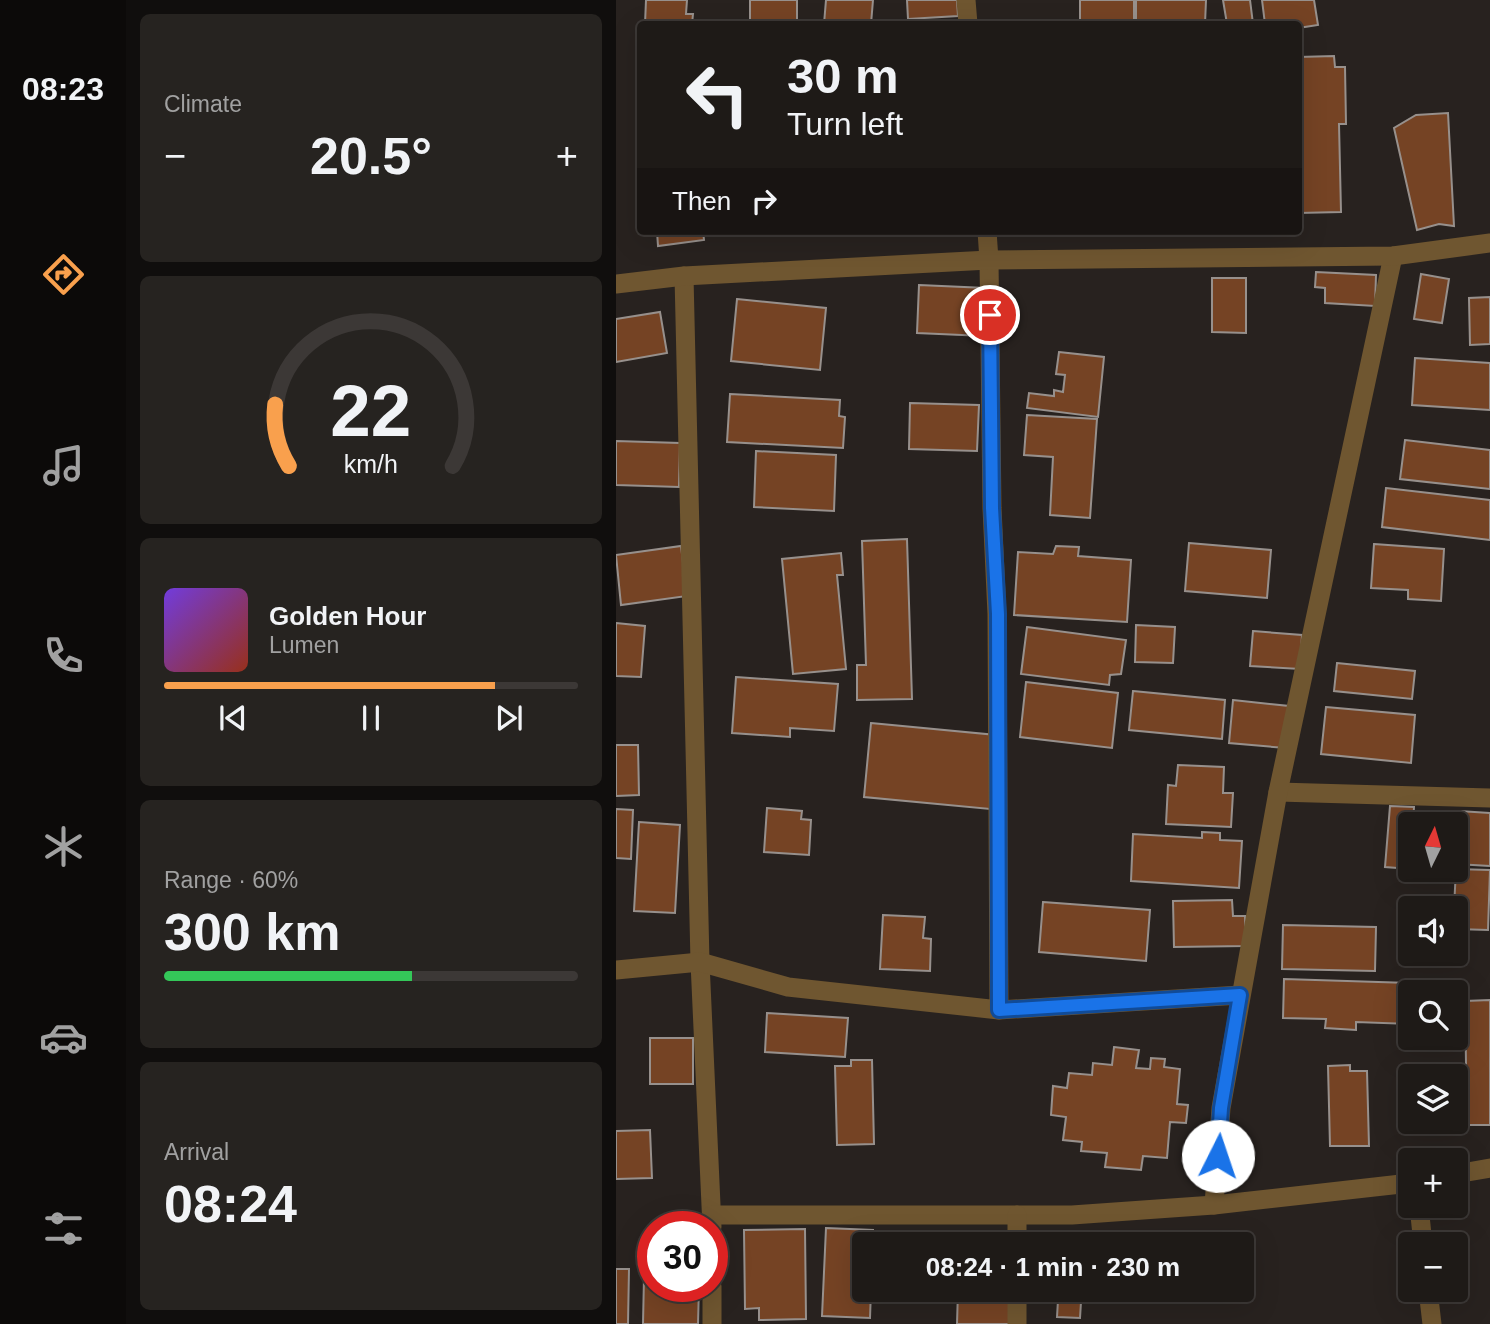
<!DOCTYPE html>
<meta charset="utf-8">
<style>
:root{--surface:#1e1a17;--page:#262320;--text:#f1f3f6;--muted:#a1a1a1;--line:#3c3836;--accent:#f9a04d}
body{margin:0;font-family:Arial,sans-serif;background:var(--page);color:var(--text);height:100vh;display:flex;flex-direction:column;font-size:26px;white-space:nowrap}
*{box-sizing:border-box;margin:0}
p{font-size:23px;color:var(--muted)}
.icon{flex:none;width:38px;height:38px;fill:none;stroke:currentColor;stroke-width:2;stroke-linecap:round;stroke-linejoin:round}
.map{position:relative;flex:1;overflow:hidden}
.sheet{display:flex;flex-direction:column;gap:14px;padding:14px;background:#100e0d;width:490px}
.sheet>*{flex:none}
.banner{position:absolute;left:21px;top:21px;width:665px;height:214px;border-radius:7px;box-shadow:0 7px 28px #0002,0 0 0 2px var(--line);background:#1e1a17;color:var(--text);overflow:hidden}
.needle{width:46px;rotate:5deg}
.buttons{position:absolute;left:782px;top:812px;display:grid;gap:14px}
.buttons a{display:grid;place-items:center;width:70px;height:70px;border-radius:7px;background:var(--surface);box-shadow:0 7px 28px #0002,0 0 0 2px var(--line);font-size:35px}
.speed{position:absolute;left:21px;top:1211px;display:flex;gap:14px;font-size:35px;font-weight:700;text-align:center}
.speed>*{display:grid;place-content:center;width:91px;height:91px;border-radius:50%;background:var(--surface);box-shadow:0 7px 28px #0002,0 0 0 2px var(--line);line-height:1}
.speed .limit{border:10px solid #d22;background:#fff;color:#111}
.pin{position:absolute;display:grid;place-items:center;width:60px;height:60px;color:#fff;margin:-30px;border:4px solid #fff;border-radius:50%;box-shadow:0 2px 7px #0007}
.me{position:absolute;width:77px;margin:-38px;rotate:4deg;stroke-linejoin:round;filter:drop-shadow(0 0 5px #0008)}
.turn{display:flex;align-items:center;gap:24px;height:147px;padding:0 35px;font-size:32px}
.turn .icon{width:91px;height:91px;stroke-width:2.5}
.turn b{display:block;font-size:49px;line-height:60px}
.then{display:flex;align-items:center;height:66px;padding:0 35px;background:#0003;gap:14px;font-size:26px}
.big{font-size:52px;font-weight:700;line-height:1.1}
.sheet .card{flex:1;display:flex;flex-direction:column;justify-content:center;gap:10px;min-width:0;padding:0 24px;border-radius:10px;background:var(--page)}
.sheet .dial{align-items:center;gap:0}
.dial svg{height:182px;overflow:visible;fill:none;stroke:var(--line);stroke-width:7;stroke-linecap:round;text-anchor:middle}
.dial text{fill:var(--text);stroke:none}
.song{display:flex;align-items:center;gap:21px}
.cover{width:84px;height:84px;border-radius:10px;background:linear-gradient(135deg,hsl(260 70% 55%),hsl(10 70% 35%))}
.played{height:7px;border-radius:4px;background:linear-gradient(90deg,var(--accent) 80%,var(--line) 80%)}
.keys{display:flex;justify-content:space-around;direction:ltr}
.heat{display:flex;justify-content:space-between;align-items:center;font-size:38px;direction:ltr}
.charge{height:10px;border-radius:5px;background:linear-gradient(90deg,#34c759 60%,var(--line) 0)}
.trip{position:absolute;left:236px;top:1232px;width:402px;height:70px;border-radius:7px;background:var(--surface);box-shadow:0 7px 28px #0002,0 0 0 2px var(--line);font-weight:700;line-height:70px;text-align:center}
main{display:flex;flex:1;min-height:0}
.dock{display:flex;flex-direction:column;width:126px;justify-content:space-around;align-items:center;background:#0c0a09;color:var(--muted)}
.dock .icon{width:49px;height:49px}
.dock .selected{color:var(--accent)}
.dock b{font-size:32px;color:var(--text)}
.map>svg:first-child{display:block}
.building{fill:#754324;stroke:#97908c;stroke-width:2}
.lines{fill:none;stroke-linecap:round;stroke-linejoin:round}
.minor{stroke:#6f5630;stroke-width:19}
.tertiary{stroke:#6f5630;stroke-width:19}
.route-casing{stroke:#114b97;stroke-width:18}
.route{stroke:#1a73e8;stroke-width:12}
</style>
<main>
<nav class="dock">
<b>08:23</b>
<svg class="icon selected" aria-label="directions" viewBox="0 0 24 24"><path d="M12 3l9 9-9 9-9-9zM9 14v-3h6M13 9l2 2-2 2"/></svg>
<svg class="icon" aria-label="music" viewBox="0 0 24 24"><path d="M9 18V5l10-2v13"/><circle cx="6" cy="18" r="3"/><circle cx="16" cy="16" r="3"/></svg>
<svg class="icon" aria-label="phone" viewBox="0 0 24 24"><path d="M5 4h4l2 5-3 2q2 4 5 5l2-3 5 2v4C11 20 4 13 5 4z"/></svg>
<svg class="icon" aria-label="climate" viewBox="0 0 24 24"><path d="M12 3v18M4 7l16 10M4 17L20 7"/></svg>
<svg class="icon" aria-label="car" viewBox="0 0 24 24"><path d="M5 17H2v-5l4-1 3-4h7l3 4 3 1v5h-3M9 17h6M6 11h13"/><circle cx="7" cy="17" r="2"/><circle cx="17" cy="17" r="2"/></svg>
<svg class="icon" aria-label="filters" viewBox="0 0 24 24"><path d="M4 7h16M4 17h16"/><circle cx="9" cy="7" r="2"/><circle cx="15" cy="17" r="2"/></svg>
</nav>
<section class="sheet">
<div class="card"><p>Climate</p>
<div class="heat"><a>−</a><b class="big">20.5°</b><a>+</a></div>
</div>
<div class="card dial"><svg viewBox="0 0 100 80">
<path d="M14 69A42 42 0 1 1 86 69"/>
<path d="M14 69A42 42 0 0 1 8 42" stroke="#f9a04d"/>
<text x="50" y="56" font-size="32" font-weight="700">22</text>
<text x="50" y="72" font-size="11">km/h</text>
</svg></div>
<div class="card">
<div class="song"><i class="cover"></i><div><b>Golden Hour</b><p>Lumen</p></div></div>
<div class="played"></div>
<div class="keys"><svg class="icon" aria-label="previous" viewBox="0 0 24 24"><path d="M18 5L8 12l10 7zM5 5v14"/></svg><svg class="icon" aria-label="pause" viewBox="0 0 24 24"><path d="M8 5v14M16 5v14"/></svg><svg class="icon" aria-label="next" viewBox="0 0 24 24"><path d="M6 5l10 7-10 7zM19 5v14"/></svg></div>
</div>
<div class="card"><p>Range · 60%</p><b class="big">300 km</b><div class="charge"></div></div>
<div class="card"><p>Arrival</p><b class="big">08:24</b></div>
</section>
<div class="map">
<svg width="874" height="1324" viewBox="0 0 874 1324">
<rect width="100%" height="100%" fill="#28221f"/>
<g class="building">
<path d="M 30,0 L 71,0 L 70,14 L 77,14 L 76,24 L 29,24 Z"/>
<path d="M 134,0 L 181,0 L 181,24 L 134,22 Z"/>
<path d="M 210,0 L 257,0 L 255,24 L 208,24 Z"/>
<path d="M 291,0 L 341,0 L 342,16 L 292,19 Z"/>
<rect x="464" y="0" width="54" height="24"/>
<path d="M 520,0 L 590,0 L 589,24 L 520,24 Z"/>
<path d="M 607,0 L 634,0 L 637,24 L 611,24 Z"/>
<path d="M 646,0 L 698,0 L 702,25 L 682,28 L 682,24 L 649,24 Z"/>
<path d="M 718,56 L 719,67 L 729,67 L 730,124 L 723,124 L 725,212 L 682,213 L 682,57 Z"/>
<path d="M 832,113 L 838,226 L 823,224 L 801,230 L 778,128 L 800,115 Z"/>
<path d="M 41,231 L 87,231 L 88,240 L 42,246 Z"/>
<path d="M 700,272 L 760,275 L 759,306 L 709,303 L 709,288 L 699,287 Z"/>
<path d="M 805,274 L 833,279 L 826,323 L 798,319 Z"/>
<path d="M 596,278 L 630,278 L 630,333 L 596,332 Z"/>
<path d="M 303,285 L 370,288 L 368,336 L 301,333 Z"/>
<path d="M 874,297 L 874,344 L 854,345 L 853,298 Z"/>
<path d="M 121,299 L 210,308 L 204,370 L 115,361 Z"/>
<path d="M 44,312 L 51,353 L 0,362 L 0,319 Z"/>
<path d="M 443,352 L 488,357 L 482,417 L 411,408 L 413,393 L 438,396 L 438,390 L 447,392 L 449,375 L 440,374 Z"/>
<path d="M 799,358 L 874,363 L 874,410 L 796,405 Z"/>
<path d="M 114,394 L 224,400 L 223,416 L 229,417 L 227,448 L 111,442 Z"/>
<path d="M 294,403 L 363,405 L 361,451 L 293,449 Z"/>
<path d="M 411,415 L 481,419 L 474,518 L 434,515 L 437,457 L 408,455 Z"/>
<path d="M 789,440 L 874,450 L 874,489 L 784,479 Z"/>
<path d="M 0,441 L 64,443 L 63,487 L 0,485 Z"/>
<path d="M 140,451 L 220,455 L 218,511 L 138,507 Z"/>
<path d="M 770,488 L 874,500 L 874,540 L 766,527 Z"/>
<path d="M 291,539 L 296,699 L 241,700 L 241,665 L 250,665 L 246,541 Z"/>
<path d="M 573,543 L 655,550 L 651,598 L 569,591 Z"/>
<path d="M 758,544 L 828,549 L 825,601 L 792,599 L 792,590 L 755,588 Z"/>
<path d="M 65,546 L 71,596 L 5,605 L 0,555 Z"/>
<path d="M 440,546 L 463,547 L 462,556 L 515,560 L 511,622 L 398,615 L 402,552 L 437,554 Z"/>
<path d="M 225,553 L 227,575 L 221,575 L 230,669 L 177,674 L 166,559 Z"/>
<path d="M 0,623 L 29,626 L 25,677 L 0,676 Z"/>
<path d="M 520,625 L 559,627 L 557,663 L 519,662 Z"/>
<path d="M 411,627 L 510,640 L 505,674 L 494,675 L 493,685 L 405,674 Z"/>
<path d="M 637,631 L 686,635 L 684,669 L 634,666 Z"/>
<path d="M 721,663 L 799,671 L 796,699 L 718,691 Z"/>
<path d="M 120,677 L 222,684 L 218,731 L 174,728 L 174,737 L 116,733 Z"/>
<path d="M 410,682 L 502,693 L 496,748 L 404,737 Z"/>
<path d="M 517,691 L 609,700 L 606,739 L 513,730 Z"/>
<path d="M 617,700 L 673,706 L 669,748 L 613,743 Z"/>
<path d="M 710,707 L 799,715 L 795,763 L 705,754 Z"/>
<path d="M 255,723 L 380,735 L 374,809 L 248,797 Z"/>
<path d="M 0,745 L 22,745 L 23,795 L 0,796 Z"/>
<path d="M 562,765 L 608,767 L 607,793 L 617,793 L 615,827 L 550,824 L 552,785 L 560,786 Z"/>
<path d="M 774,806 L 798,807 L 797,824 L 794,824 L 794,869 L 769,867 Z"/>
<path d="M 151,808 L 186,811 L 185,819 L 195,820 L 193,855 L 148,852 Z"/>
<path d="M 0,809 L 17,810 L 15,859 L 0,858 Z"/>
<path d="M 843,811 L 874,813 L 874,866 L 840,864 Z"/>
<path d="M 23,822 L 64,825 L 59,913 L 18,911 Z"/>
<path d="M 586,832 L 604,833 L 604,840 L 626,841 L 623,888 L 515,881 L 517,834 L 586,838 Z"/>
<path d="M 840,869 L 874,870 L 872,930 L 840,929 L 840,908 L 838,908 Z"/>
<path d="M 616,900 L 617,916 L 629,916 L 630,946 L 558,947 L 557,901 Z"/>
<path d="M 427,902 L 534,910 L 530,961 L 423,952 Z"/>
<path d="M 267,915 L 309,917 L 307,938 L 315,939 L 314,971 L 264,969 Z"/>
<path d="M 667,925 L 760,927 L 759,971 L 666,969 Z"/>
<path d="M 668,979 L 825,984 L 825,992 L 794,992 L 794,1024 L 740,1022 L 740,1030 L 709,1028 L 710,1019 L 667,1018 Z"/>
<path d="M 874,1000 L 874,1125 L 851,1125 L 849,1001 Z"/>
<path d="M 151,1013 L 232,1018 L 229,1057 L 149,1052 Z"/>
<rect x="34" y="1038" width="43" height="46"/>
<path d="M 498,1047 L 523,1050 L 520,1068 L 534,1069 L 535,1058 L 549,1059 L 548,1067 L 564,1069 L 561,1104 L 572,1105 L 570,1123 L 554,1122 L 551,1158 L 527,1156 L 525,1170 L 489,1167 L 491,1153 L 465,1151 L 466,1142 L 447,1140 L 450,1117 L 435,1115 L 437,1086 L 451,1088 L 453,1073 L 476,1075 L 477,1063 L 496,1065 Z"/>
<path d="M 235,1060 L 256,1060 L 258,1144 L 221,1145 L 219,1066 L 235,1066 Z"/>
<path d="M 734,1065 L 734,1071 L 751,1071 L 753,1146 L 714,1146 L 712,1066 Z"/>
<path d="M 34,1130 L 36,1178 L 0,1179 L 0,1131 Z"/>
<path d="M 210,1228 L 257,1230 L 257,1244 L 248,1244 L 248,1290 L 255,1290 L 254,1318 L 206,1316 Z"/>
<path d="M 189,1229 L 190,1319 L 143,1320 L 143,1308 L 129,1309 L 128,1230 Z"/>
<path d="M 344,1235 L 388,1237 L 388,1244 L 344,1244 Z"/>
<path d="M 0,1269 L 13,1269 L 12,1324 L 0,1324 Z"/>
<path d="M 28,1277 L 37,1278 L 37,1286 L 83,1286 L 82,1324 L 27,1324 Z"/>
<path d="M 342,1290 L 395,1290 L 393,1324 L 341,1324 Z"/>
<path d="M 435,1290 L 480,1290 L 479,1303 L 465,1302 L 464,1318 L 441,1317 L 442,1300 L 435,1300 Z"/>
</g>
<g class="lines">
<g class="minor">
<path d="M 350,0 L 352,24"/>
<path d="M 371,231 L 373,260 L 376,508 L 381,614 L 383,1010"/>
<path d="M 68,276 L 84,962 L 96,1227"/>
<path d="M 662,792 L 874,798"/>
<path d="M 0,970 L 84,962 L 172,987 L 383,1010 L 624,995"/>
<path d="M 840,1174 L 874,1168"/>
<path d="M 598,1205 L 605,1108 L 662,792 L 777,256"/>
<path d="M 803,1206 L 807,1244"/>
<path d="M 96,1215 L 456,1215 L 598,1205 L 794,1183"/>
<path d="M 401,1215 L 401,1244"/>
<path d="M 96,1286 L 96,1324"/>
<path d="M 401,1290 L 401,1324"/>
<path d="M 812,1290 L 816,1324"/>
</g>
<path class="tertiary" d="M 0,284 L 68,276 L 373,260 L 777,256 L 874,243"/>
</g>
<g class="lines">
<defs>
<path id="route" d="M 374,315 L 376,508 L 382,614 L 383,1010 L 624,995 L 605,1108 L 602,1156"/>
</defs>
<use href="#route" class="route-casing"/>
<use href="#route" class="route"/>
</g>
</svg>
<div class="buttons">
<a><svg class="needle" viewBox="-14 -14 28 28"><path d="M0-13l5 13h-10z" fill="#e53935"/><path d="M0 13l5-13h-10z" fill="#a1a1a1"/></svg></a>
<a><svg class="icon" aria-label="sound" viewBox="0 0 24 24"><path d="M4 9h4l5-4v14l-5-4H4zM17 9q2 3 0 6"/></svg></a>
<a><svg class="icon" aria-label="search" viewBox="0 0 24 24"><circle cx="10" cy="10" r="6"/><path d="M15 15l6 6"/></svg></a>
<a><svg class="icon" aria-label="layers" viewBox="0 0 24 24"><path d="M12 4l9 5-9 5-9-5zM3 14l9 5 9-5"/></svg></a>
<a>+</a>
<a>−</a>
</div>
<div class="speed"><div class="limit">30</div></div>
<div class="pin" style="left:374px;top:315px;background:#d93025"><svg class="icon" aria-label="arrive" viewBox="0 0 24 24"><path d="M6 21V4h12l-3 4 3 4H6"/></svg></div>
<svg class="me" style="left:602px;top:1156px" viewBox="-20 -20 40 40"><circle r="19" fill="#fff"/><path d="M0-13L10 11 0 6-10 11z" fill="#1a73e8"/></svg>
<div class="trip">08:24 · 1 min · 230 m</div>
<div class="banner">
<div class="turn"><svg class="icon" aria-label="left" viewBox="0 0 24 24"><path d="M17 20v-9H6M10 6l-5 5 5 5"/></svg><div><b>30 m</b>Turn left</div></div>
<div class="then">Then<svg class="icon" aria-label="right" viewBox="0 0 24 24"><path d="M7 20v-9h11M14 6l5 5-5 5"/></svg></div>
</div>
</div>
</main>
